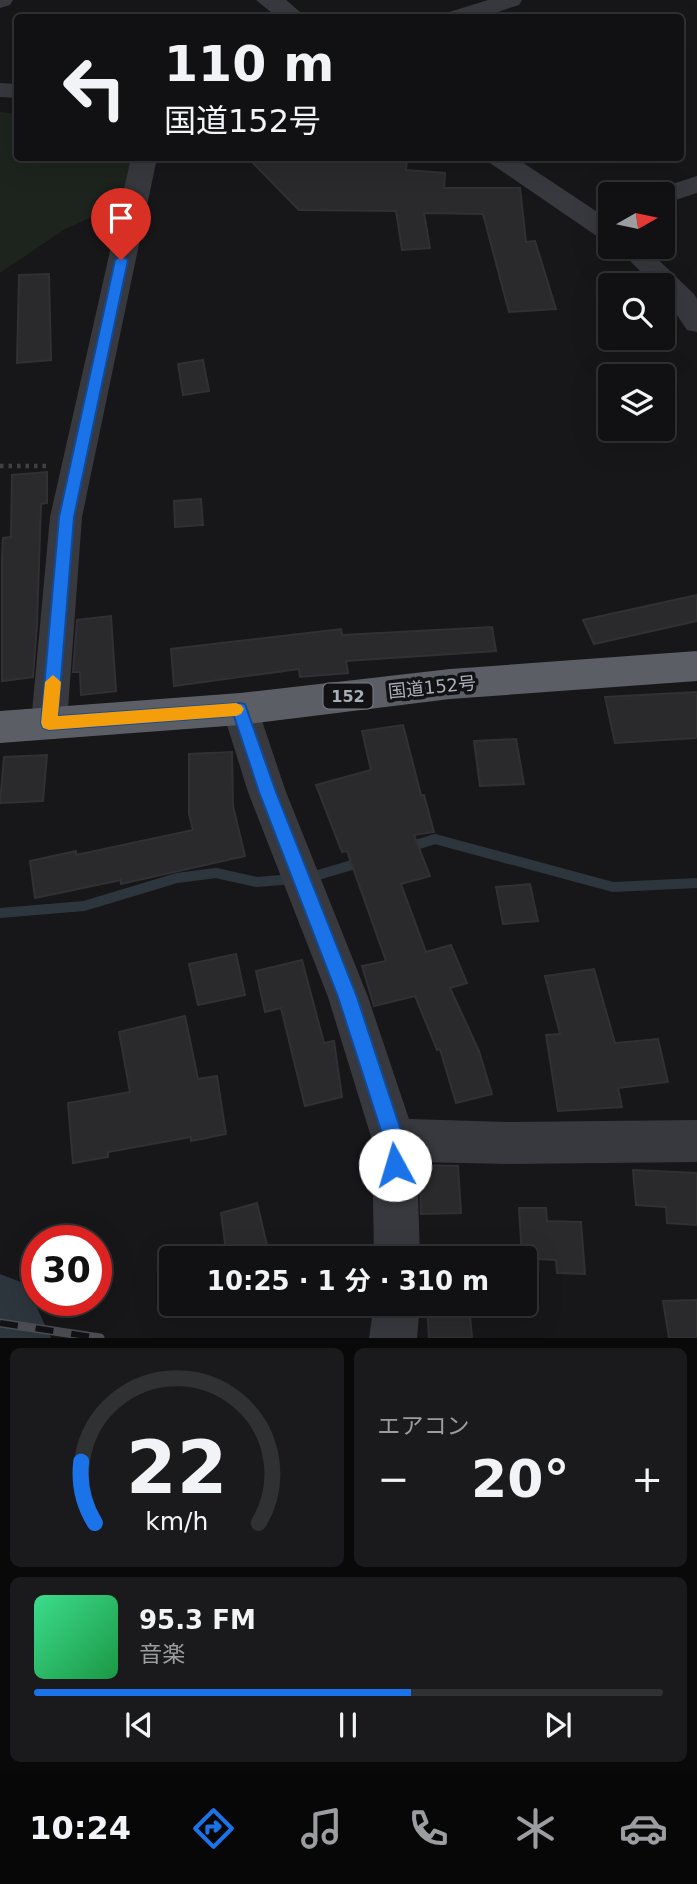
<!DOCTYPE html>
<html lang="ja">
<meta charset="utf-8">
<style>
:root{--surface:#111113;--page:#1a1a1c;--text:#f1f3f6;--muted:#9c9da0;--line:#303133;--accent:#1a73e8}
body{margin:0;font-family:"DejaVu Sans","Noto Sans JP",sans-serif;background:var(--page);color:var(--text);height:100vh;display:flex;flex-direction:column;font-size:26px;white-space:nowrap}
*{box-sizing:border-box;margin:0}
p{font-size:23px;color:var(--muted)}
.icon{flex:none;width:38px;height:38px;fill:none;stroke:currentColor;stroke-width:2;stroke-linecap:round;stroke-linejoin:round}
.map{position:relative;height:1338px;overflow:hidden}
.sheet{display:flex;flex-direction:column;gap:10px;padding:10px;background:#09090a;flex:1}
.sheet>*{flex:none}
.banner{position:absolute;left:14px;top:14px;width:670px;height:147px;border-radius:7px;box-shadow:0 7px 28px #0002,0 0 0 2px var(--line);background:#111113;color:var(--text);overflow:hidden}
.needle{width:46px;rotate:81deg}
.tools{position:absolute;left:598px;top:182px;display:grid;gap:14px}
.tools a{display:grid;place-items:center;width:77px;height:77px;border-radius:7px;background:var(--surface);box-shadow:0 7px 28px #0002,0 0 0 2px var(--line);font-size:35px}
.speed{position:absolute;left:21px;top:1225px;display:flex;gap:14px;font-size:35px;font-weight:700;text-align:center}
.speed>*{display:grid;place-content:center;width:91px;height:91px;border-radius:50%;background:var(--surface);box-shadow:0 7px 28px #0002,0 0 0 2px var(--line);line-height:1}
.speed .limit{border:10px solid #d22;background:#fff;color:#111}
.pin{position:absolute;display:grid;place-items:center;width:60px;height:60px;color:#fff;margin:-72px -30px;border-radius:50% 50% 50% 0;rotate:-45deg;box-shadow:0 0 7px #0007}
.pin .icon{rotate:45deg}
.me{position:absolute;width:77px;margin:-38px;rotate:354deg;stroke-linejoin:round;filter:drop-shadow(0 0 5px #0008)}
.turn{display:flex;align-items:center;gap:24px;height:147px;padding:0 35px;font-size:32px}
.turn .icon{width:91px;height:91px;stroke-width:2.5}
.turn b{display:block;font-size:49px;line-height:60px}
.big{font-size:52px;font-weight:700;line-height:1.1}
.sheet .tile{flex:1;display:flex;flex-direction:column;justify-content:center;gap:10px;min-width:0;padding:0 24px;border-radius:10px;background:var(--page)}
.sheet .dial{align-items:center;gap:0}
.dial svg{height:182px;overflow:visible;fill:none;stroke:var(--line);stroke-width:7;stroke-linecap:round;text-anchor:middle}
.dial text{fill:var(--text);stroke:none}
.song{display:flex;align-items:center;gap:21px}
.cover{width:84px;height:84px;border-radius:10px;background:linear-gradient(135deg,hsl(150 70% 55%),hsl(140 70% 35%))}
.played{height:7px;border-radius:4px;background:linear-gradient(90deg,var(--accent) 60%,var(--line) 60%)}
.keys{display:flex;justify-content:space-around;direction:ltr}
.heat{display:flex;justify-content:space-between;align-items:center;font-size:38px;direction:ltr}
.sheet .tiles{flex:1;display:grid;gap:10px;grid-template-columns:1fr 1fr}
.tile:last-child{grid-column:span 2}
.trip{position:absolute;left:159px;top:1246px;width:378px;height:70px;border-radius:7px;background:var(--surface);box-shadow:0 7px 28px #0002,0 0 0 2px var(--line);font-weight:700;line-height:70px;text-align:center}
.tab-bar{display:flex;height:112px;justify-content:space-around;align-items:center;background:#070708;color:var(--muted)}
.tab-bar .icon{width:49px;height:49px}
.tab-bar .current{color:var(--accent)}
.tab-bar b{font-size:32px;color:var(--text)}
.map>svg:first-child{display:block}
.green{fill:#1d241e}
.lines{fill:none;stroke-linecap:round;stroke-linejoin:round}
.stream{stroke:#2d363d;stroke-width:10}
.river{fill:#2d363d;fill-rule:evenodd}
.building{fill:#2a2a2d;stroke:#313135;stroke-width:2}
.path{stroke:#3e4045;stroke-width:4.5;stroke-dasharray:3.5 5;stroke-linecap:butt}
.minor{fill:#38393e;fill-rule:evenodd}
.tertiary{fill:#38393e;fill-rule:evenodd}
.trunk{fill:#5c5e66;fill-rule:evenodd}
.rail-casing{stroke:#4b4d53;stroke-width:9}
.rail{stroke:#121214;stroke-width:6;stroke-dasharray:18;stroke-linecap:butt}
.route{fill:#1a73e8;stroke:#114b97;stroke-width:2}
.slow{fill:#f59e0b}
.labels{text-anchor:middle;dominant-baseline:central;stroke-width:7;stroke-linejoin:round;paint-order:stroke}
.shield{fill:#121214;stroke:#7c7f88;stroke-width:2}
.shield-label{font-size:16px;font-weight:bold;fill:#a9aeb9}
.street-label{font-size:18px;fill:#a9aeb9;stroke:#121214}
</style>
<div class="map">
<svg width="697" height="1338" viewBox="0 0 697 1338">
<rect width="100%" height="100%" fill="#171719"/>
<path class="green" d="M 0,112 L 17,114 L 18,158 L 136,158 L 131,200 L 65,229 L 0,273 Z"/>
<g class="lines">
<g class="stream">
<path d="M 409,847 L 435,839 L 613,887 L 697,883"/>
<path d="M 308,878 L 362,862"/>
<path d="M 0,913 L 84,906 L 177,878 L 216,873 L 257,882 L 294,879"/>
</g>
<path class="river" d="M 0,1274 L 26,1284 L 51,1338 L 0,1338 Z"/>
</g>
<g class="building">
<path d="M 278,158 L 407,158 L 406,170 L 445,173 L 444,188 L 520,188 L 526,242 L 535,241 L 556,309 L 509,312 L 483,214 L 424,213 L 430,248 L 402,250 L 396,211 L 299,210 L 250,160 Z"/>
<path d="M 49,274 L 51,360 L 17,363 L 19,275 Z"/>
<path d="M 203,360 L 209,391 L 183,395 L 178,364 Z"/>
<path d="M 47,472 L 47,503 L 41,504 L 37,624 L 33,677 L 2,681 L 2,557 L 3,538 L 11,537 L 12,475 Z"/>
<path d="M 201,499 L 203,525 L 175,527 L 174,501 Z"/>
<path d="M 697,595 L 697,621 L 594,644 L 583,620 Z"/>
<path d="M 111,616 L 116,691 L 81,695 L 80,672 L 73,672 L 77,620 Z"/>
<path d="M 492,627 L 496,651 L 346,661 L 348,673 L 300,677 L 299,669 L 174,686 L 171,649 L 341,629 L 342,635 Z"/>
<path d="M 697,692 L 697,738 L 615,743 L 605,697 Z"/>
<path d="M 403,725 L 421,795 L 424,795 L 434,832 L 414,835 L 430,876 L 401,884 L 426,952 L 451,945 L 467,983 L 450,988 L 479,1051 L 492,1094 L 456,1103 L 440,1049 L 437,1050 L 415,996 L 374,1006 L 362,966 L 386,961 L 347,851 L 342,852 L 316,785 L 371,770 L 362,731 Z"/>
<path d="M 516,739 L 524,784 L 480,786 L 474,741 Z"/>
<path d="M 232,752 L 233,806 L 245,856 L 121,884 L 121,880 L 35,898 L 30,861 L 76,851 L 76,855 L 193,830 L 189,814 L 189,754 Z"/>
<path d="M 47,755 L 43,801 L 0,803 L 4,757 Z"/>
<path d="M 530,884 L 538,921 L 503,924 L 496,887 Z"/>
<path d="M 236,954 L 245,995 L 198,1005 L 189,964 Z"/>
<path d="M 302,960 L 324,1043 L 334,1041 L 342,1097 L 305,1106 L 281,1008 L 265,1012 L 256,971 Z"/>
<path d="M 594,969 L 615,1043 L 658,1039 L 668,1082 L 618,1088 L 622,1107 L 558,1111 L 546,1035 L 560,1034 L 545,976 Z"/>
<path d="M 185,1016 L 198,1079 L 217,1076 L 226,1134 L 191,1141 L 191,1137 L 108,1152 L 108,1157 L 73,1163 L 68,1103 L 130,1092 L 119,1032 Z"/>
<path d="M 420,1165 L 458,1166 L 461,1213 L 421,1214 Z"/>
<path d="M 633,1170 L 697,1173 L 697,1225 L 667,1223 L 666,1207 L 636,1205 Z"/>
<path d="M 257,1203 L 270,1258 L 227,1258 L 221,1213 Z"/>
<path d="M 519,1208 L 546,1208 L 547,1221 L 581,1222 L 585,1274 L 557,1273 L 556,1260 L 522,1258 Z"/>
<path d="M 697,1300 L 697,1338 L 669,1338 L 663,1301 Z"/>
<path d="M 427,1304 L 469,1304 L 472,1338 L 429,1338 Z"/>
</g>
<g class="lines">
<path class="path" d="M 0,466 L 47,466"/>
<g class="minor">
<path d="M 0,0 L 13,0 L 10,5 L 0,8 Z"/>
<path d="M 488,0 L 522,0 L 519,5 L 479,18 L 443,18 L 446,13 Z"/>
<path d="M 0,83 L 18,84 L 18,98 L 0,97 Z"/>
<path d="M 131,158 L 157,158 L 82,517 L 67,723 L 62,733 L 49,738 L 36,733 L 31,723 L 50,517 Z"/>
<path d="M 486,158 L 516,158 L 611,221 L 611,241 L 601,239 L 490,163 Z"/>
<path d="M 697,176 L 697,193 L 663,204 L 663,194 L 651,194 L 654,190 Z"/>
<path d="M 616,247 L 645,247 L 694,294 L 697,299 L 697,332 L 687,330 L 663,294 L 663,285 L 654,285 Z"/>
<path d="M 240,695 L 253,699 L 258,709 L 286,792 L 368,997 L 409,1119 L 509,1122 L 697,1120 L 697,1162 L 509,1164 L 417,1162 L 420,1258 L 374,1258 L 372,1140 L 328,997 L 248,792 L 222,709 L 227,699 Z"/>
<path d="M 374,1304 L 420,1304 L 417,1338 L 369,1338 Z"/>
</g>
<path class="tertiary" d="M 256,0 L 286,0 L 307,18 L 278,18 Z"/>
<path class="trunk" d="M 697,651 L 697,681 L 450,699 L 240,725 L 0,743 L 0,711 L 240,693 L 450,669 Z"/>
<defs>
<path id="rail" d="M 0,1323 L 100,1338"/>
</defs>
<use href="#rail" class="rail-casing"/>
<use href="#rail" class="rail"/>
</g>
<path class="route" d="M 121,256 L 128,260 L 74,517 L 58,716 L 240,703 L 245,704 L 276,792 L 357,997 L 404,1140 L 405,1165 L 402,1172 L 395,1175 L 388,1172 L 385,1165 L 384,1140 L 338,997 L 259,792 L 234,716 L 49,730 L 43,728 L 41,723 L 59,517 L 115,260 Z"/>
<path class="slow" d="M 53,675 L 61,682 L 58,716 L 236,703 L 241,705 L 244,709 L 241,714 L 236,716 L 49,730 L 43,728 L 41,723 L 45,682 Z"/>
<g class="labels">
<rect class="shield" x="323.5" y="683.5" width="49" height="25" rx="5"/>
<g class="shield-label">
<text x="348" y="696">152</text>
</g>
<g class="street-label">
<text transform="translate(432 687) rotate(-6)">国道152号</text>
</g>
</g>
</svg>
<div class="tools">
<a><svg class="needle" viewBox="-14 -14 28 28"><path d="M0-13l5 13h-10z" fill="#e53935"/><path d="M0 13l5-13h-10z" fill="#9c9da0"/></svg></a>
<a><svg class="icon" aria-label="search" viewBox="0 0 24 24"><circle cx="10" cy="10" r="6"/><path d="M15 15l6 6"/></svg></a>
<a><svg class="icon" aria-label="layers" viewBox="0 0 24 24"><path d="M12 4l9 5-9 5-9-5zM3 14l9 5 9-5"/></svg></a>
</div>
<div class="speed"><div class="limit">30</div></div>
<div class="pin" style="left:121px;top:260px;background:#d93025"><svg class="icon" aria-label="arrive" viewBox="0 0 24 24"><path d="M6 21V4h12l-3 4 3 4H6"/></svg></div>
<svg class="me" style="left:395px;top:1165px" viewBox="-20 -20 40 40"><circle r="19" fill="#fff"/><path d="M0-13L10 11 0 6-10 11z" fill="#1a73e8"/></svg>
<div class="trip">10:25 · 1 分 · 310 m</div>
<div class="banner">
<div class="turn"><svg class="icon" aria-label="left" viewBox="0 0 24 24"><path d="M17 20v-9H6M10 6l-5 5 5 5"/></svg><div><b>110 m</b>国道152号</div></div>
</div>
</div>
<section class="sheet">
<div class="tiles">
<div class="tile dial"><svg viewBox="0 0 100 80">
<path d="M14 69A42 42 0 1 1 86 69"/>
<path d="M14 69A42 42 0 0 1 8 42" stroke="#1a73e8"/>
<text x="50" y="56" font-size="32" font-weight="700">22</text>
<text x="50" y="72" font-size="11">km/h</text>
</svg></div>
<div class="tile"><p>エアコン</p>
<div class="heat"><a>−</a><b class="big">20°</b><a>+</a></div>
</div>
<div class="tile">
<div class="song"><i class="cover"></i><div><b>95.3 FM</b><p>音楽</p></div></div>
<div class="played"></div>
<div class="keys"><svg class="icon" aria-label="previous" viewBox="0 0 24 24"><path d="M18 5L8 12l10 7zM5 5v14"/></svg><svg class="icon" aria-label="pause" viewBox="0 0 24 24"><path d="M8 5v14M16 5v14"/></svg><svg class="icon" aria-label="next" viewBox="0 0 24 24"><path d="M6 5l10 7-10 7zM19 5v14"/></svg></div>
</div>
</div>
</section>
<nav class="tab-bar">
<b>10:24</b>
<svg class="icon current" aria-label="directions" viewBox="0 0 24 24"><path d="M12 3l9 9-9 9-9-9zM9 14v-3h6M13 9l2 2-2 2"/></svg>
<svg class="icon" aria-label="music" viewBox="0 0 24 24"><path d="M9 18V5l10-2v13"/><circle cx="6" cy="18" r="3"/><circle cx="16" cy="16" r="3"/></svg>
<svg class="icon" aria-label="phone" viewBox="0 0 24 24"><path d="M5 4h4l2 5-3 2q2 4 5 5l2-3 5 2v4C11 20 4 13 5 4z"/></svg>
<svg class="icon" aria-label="climate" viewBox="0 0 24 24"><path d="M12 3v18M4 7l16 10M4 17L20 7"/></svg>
<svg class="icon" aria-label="car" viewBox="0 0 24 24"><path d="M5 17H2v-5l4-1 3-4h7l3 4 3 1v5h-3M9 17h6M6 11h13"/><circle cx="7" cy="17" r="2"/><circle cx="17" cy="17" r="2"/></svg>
</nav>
